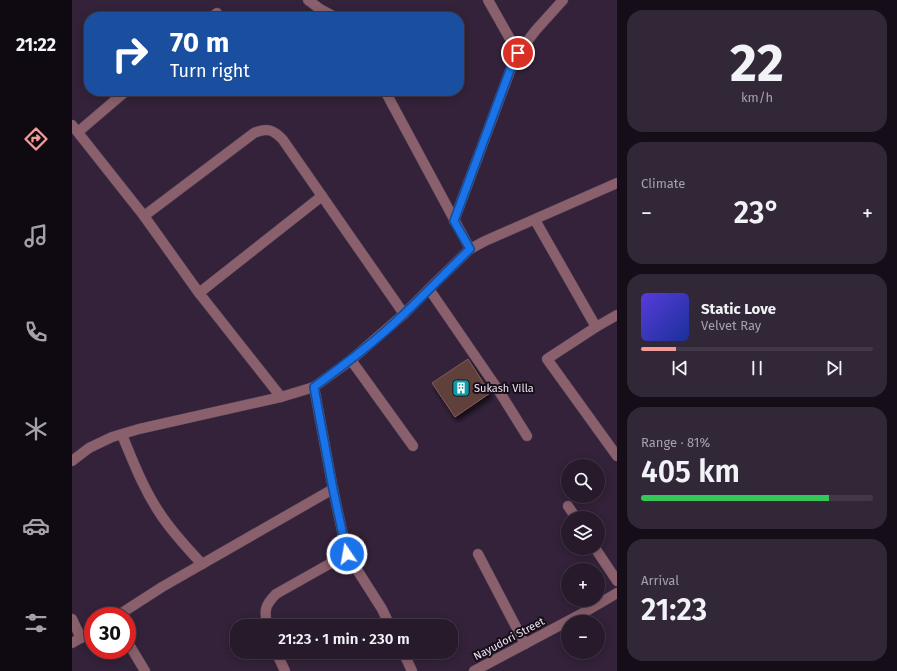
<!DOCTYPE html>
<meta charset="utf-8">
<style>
:root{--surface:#261a2b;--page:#322737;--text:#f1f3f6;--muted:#a4a1a9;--line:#423847;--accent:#f59b97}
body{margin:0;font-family:"Fira Sans",sans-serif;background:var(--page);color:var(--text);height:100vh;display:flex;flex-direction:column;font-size:15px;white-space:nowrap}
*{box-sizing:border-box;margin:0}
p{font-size:13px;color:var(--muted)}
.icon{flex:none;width:22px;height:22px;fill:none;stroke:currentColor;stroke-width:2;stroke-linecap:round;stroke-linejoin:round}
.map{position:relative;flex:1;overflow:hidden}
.drawer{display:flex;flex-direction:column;gap:10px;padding:10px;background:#150e18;width:280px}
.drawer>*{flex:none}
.top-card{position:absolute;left:12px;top:12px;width:380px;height:84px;border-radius:16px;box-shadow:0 2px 10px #0003,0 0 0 1px var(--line);background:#1a4fa0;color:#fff;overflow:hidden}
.controls{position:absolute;left:489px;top:459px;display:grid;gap:8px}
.controls a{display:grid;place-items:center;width:44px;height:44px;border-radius:50%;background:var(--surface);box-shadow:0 2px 10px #0003,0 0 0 1px var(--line);font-size:20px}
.speed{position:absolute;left:12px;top:607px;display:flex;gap:8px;font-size:20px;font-weight:700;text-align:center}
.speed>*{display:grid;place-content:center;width:52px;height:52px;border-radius:50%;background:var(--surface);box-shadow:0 2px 10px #0003,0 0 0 1px var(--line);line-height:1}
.speed .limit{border:6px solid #d22;background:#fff;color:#111}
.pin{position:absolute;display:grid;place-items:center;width:34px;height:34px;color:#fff;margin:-17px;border:2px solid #fff;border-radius:50%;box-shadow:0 1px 4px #0007}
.me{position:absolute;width:44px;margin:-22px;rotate:348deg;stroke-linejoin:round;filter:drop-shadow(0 0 3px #0008)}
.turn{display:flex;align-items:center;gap:14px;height:84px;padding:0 20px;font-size:18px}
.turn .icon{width:52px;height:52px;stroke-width:2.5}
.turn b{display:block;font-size:28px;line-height:34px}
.big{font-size:30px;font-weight:600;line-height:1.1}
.drawer .widget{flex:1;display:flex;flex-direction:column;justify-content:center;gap:6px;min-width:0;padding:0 14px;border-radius:16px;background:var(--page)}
.drawer .dial{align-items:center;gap:0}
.dial b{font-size:52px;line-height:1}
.song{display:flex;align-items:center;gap:12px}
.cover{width:48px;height:48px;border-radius:6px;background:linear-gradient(135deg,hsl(250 70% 55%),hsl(230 70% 35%))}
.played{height:4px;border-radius:2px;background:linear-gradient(90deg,var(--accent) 15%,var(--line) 15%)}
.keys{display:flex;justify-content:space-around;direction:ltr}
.heat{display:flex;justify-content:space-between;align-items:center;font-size:22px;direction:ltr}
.charge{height:6px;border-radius:3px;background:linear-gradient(90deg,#34c759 81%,var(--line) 0)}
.trip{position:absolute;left:158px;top:619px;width:228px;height:40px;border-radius:16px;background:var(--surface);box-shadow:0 2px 10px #0003,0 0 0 1px var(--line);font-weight:600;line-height:40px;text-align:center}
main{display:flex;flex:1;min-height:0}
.tab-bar{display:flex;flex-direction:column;width:72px;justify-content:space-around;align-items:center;background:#0f0a11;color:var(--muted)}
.tab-bar .icon{width:28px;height:28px}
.tab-bar .selected{color:var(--accent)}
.tab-bar b{font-size:18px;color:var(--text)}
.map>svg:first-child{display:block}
.building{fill:#603f3b;stroke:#805d59;filter:url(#shadow)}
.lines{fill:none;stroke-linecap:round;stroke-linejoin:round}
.minor-casing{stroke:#4d3d53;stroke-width:11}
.minor{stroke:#89606b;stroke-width:10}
.route-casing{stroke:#114b97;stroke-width:10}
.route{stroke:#1a73e8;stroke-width:7}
.labels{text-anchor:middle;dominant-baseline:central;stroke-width:4;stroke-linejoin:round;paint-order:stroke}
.poi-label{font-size:11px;fill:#eee2f2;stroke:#160f19;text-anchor:start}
.street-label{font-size:11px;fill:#eee2f2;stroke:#160f19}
</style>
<main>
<nav class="tab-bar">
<b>21:22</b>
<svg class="icon selected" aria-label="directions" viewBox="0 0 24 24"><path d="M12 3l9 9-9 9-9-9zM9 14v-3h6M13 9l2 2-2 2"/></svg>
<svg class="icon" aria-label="music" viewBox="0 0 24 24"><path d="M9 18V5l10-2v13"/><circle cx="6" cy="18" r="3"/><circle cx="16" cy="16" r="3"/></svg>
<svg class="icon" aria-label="phone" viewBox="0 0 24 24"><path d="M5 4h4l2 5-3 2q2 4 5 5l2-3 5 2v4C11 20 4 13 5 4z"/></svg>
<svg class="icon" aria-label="climate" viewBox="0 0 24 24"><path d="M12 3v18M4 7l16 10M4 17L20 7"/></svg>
<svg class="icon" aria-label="car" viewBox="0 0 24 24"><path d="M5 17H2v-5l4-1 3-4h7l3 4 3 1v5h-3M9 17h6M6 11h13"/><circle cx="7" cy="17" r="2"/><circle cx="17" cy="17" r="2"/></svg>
<svg class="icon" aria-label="filters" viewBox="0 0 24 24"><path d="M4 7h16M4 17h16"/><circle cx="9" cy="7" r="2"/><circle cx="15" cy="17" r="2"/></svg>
</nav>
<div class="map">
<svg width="545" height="671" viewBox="0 0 545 671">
<defs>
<filter id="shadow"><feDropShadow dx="2.5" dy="4.5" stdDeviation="2" flood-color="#0009"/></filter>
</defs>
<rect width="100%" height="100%" fill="#332239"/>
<path class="building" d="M 396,359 L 418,393 L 383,417 L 360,383 Z"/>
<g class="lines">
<defs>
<g id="minor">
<path d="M 236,0 L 248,9 L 263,17"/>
<path d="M 140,17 L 145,13"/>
<path d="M 446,53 L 464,30 L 491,0"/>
<path d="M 313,91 L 398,249"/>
<path d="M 0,125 L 72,216 L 127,293 L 209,397"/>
<path d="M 6,132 L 54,91"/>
<path d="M 72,216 L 182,133 C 195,127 202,130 211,140 L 332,314"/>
<path d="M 463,220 L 524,327 L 545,315"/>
<path d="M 382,221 L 438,71 L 446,53 L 416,0"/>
<path d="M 357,289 L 427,391 L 455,436"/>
<path d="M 127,293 L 250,196"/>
<path d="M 524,327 L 475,359 L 545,456"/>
<path d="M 279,360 L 341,446"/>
<path d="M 50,435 C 61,461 71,488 87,512 C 99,531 115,548 130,564"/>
<path d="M 0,461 L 17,448 L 40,437 L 67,429 L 209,397 L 242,387 L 279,360 L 332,314 L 365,281 L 398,249 L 413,241 L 545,183"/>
<path d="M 496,506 L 504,518"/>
<path d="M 523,548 L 545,581"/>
<path d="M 275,554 L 310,609 L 318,626"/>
<path d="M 406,554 L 453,644"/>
<path d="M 45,616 L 90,587 L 261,489"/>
<path d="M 0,619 L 9,638"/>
<path d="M 195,626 C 192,610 193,605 204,594 L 275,554 L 261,489 L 242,387"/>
<path d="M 55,641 L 73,671"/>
<path d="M 0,643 L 21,631"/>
<path d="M 204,652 L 213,671"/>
<path d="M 331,652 L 340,671"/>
<path d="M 402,671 L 511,613 L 545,593"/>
</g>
</defs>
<use href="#minor" class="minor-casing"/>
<use href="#minor" class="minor"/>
</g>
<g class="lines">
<defs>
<path id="route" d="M 275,554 L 261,489 L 242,387 C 273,364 304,341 332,314 C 355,292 376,270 398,249 L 382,221 L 438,70 L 446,53"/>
</defs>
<use href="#route" class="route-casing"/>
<use href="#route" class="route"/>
</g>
<defs>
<symbol id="building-square" viewBox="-11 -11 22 22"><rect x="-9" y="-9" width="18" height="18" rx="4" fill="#0f9aa8" stroke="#160f19"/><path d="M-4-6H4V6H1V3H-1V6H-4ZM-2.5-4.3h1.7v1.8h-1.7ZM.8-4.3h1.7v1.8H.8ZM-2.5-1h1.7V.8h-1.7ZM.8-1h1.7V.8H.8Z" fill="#fff"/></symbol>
</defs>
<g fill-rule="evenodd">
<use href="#building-square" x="379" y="378" width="20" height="20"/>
</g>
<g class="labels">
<g class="poi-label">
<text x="402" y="388">Sukash Villa</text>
</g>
<g class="street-label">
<text transform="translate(437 639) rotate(-28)">Nayudori Street</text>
</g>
</g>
</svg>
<div class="controls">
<a><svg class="icon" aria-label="search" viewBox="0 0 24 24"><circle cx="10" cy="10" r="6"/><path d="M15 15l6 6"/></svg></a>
<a><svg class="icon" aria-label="layers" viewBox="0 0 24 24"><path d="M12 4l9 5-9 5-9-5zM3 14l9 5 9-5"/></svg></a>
<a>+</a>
<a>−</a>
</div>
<div class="speed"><div class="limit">30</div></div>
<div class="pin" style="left:446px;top:53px;background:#d93025"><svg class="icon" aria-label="arrive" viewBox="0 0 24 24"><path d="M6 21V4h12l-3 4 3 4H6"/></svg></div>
<svg class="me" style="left:275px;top:554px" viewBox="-20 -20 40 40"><circle r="17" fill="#1a73e8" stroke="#fff" stroke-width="3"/><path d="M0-11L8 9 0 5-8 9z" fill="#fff"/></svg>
<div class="trip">21:23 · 1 min · 230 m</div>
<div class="top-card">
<div class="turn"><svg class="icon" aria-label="right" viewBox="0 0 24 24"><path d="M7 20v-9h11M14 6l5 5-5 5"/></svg><div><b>70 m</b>Turn right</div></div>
</div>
</div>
<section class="drawer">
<div class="widget dial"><b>22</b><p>km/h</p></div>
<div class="widget"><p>Climate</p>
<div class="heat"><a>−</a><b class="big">23°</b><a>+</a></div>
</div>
<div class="widget">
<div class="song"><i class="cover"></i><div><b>Static Love</b><p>Velvet Ray</p></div></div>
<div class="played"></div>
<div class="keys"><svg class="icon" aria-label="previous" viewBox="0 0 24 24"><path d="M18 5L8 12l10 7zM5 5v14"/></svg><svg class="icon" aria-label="pause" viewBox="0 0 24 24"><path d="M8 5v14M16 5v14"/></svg><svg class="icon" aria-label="next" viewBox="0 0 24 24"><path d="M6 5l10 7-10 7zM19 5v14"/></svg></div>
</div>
<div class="widget"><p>Range · 81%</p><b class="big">405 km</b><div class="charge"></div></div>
<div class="widget"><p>Arrival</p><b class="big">21:23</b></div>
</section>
</main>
